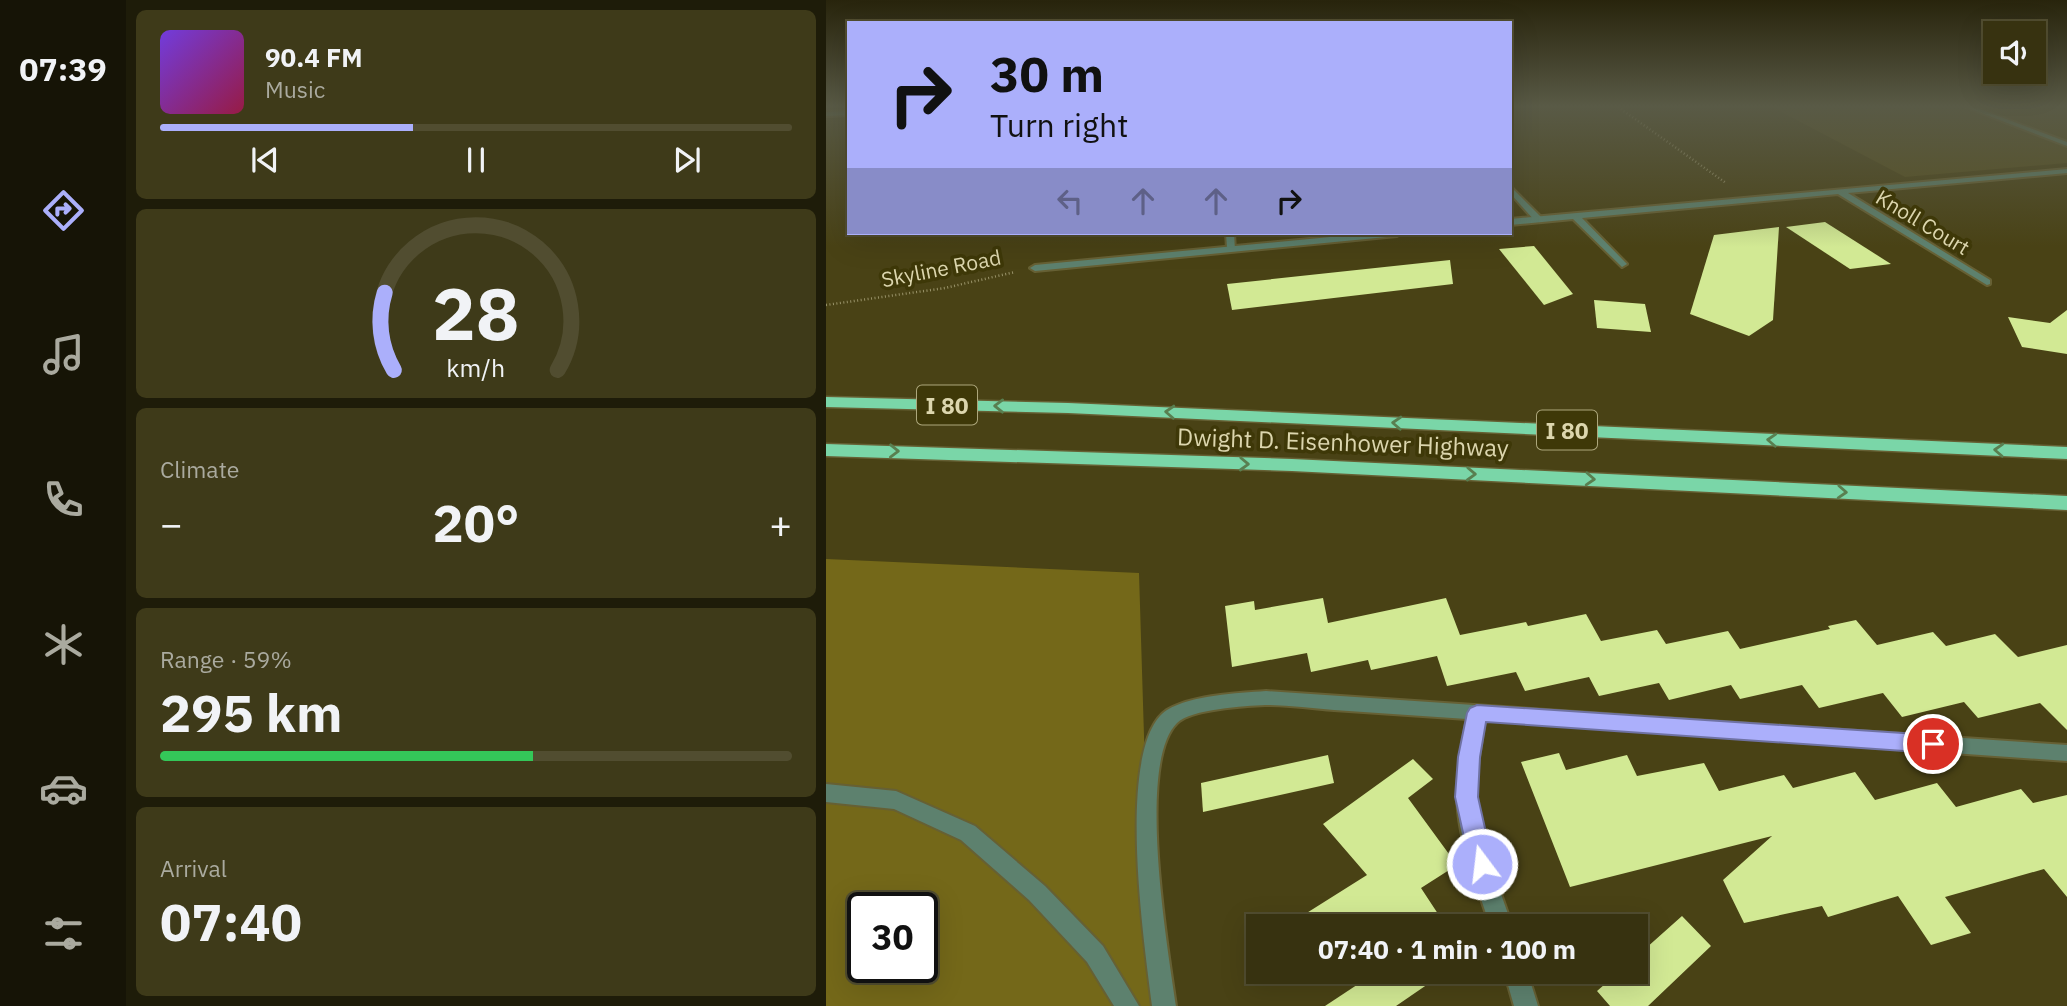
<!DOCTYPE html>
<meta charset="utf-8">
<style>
:root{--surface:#373210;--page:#3e3a19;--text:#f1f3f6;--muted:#aaaa9f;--line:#514d30;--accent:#abaffb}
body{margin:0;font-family:"IBM Plex Sans",sans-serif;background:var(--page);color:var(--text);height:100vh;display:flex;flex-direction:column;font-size:26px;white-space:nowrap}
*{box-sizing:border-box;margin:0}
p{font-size:23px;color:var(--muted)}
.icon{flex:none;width:38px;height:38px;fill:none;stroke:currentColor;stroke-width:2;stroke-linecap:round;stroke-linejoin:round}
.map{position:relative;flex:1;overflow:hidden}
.side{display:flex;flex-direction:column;gap:10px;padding:10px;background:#1e1c09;width:700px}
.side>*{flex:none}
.guide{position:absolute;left:21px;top:21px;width:665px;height:214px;border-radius:0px;box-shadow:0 7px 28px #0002,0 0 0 2px var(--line);background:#abaffb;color:#111;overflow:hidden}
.fabs{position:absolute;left:1157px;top:21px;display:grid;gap:14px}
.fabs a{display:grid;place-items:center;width:63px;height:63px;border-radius:0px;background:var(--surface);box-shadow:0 7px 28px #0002,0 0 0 2px var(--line);font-size:35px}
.speed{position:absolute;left:21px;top:892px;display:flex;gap:14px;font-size:35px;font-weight:700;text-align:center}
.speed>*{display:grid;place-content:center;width:91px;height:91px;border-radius:50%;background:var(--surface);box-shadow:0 7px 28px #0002,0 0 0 2px var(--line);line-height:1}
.speed .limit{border:4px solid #111;border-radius:10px;background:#fff;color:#111}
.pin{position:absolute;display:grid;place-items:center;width:60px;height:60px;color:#fff;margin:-30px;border:4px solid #fff;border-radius:50%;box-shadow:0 2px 7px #0007}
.me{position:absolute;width:77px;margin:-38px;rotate:345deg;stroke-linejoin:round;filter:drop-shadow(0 0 5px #0008)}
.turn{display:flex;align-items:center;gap:24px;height:147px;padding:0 28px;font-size:32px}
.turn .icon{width:91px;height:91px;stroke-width:2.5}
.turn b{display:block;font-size:49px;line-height:60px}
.lanes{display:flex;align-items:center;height:66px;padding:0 28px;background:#0003;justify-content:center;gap:35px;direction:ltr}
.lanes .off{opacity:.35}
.big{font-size:52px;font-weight:700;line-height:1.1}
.side .tile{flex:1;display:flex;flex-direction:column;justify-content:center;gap:10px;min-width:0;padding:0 24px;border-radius:10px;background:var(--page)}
.side .dial{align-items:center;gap:0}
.dial svg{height:182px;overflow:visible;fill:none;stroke:var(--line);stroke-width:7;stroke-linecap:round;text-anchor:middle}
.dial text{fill:var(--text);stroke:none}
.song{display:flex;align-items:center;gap:21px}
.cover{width:84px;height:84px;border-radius:10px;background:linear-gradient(135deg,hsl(260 70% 55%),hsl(340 70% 35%))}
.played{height:7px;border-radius:4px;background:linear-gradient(90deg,var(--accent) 40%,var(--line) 40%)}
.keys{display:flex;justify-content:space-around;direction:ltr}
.heat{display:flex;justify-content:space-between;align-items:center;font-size:38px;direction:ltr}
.charge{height:10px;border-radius:5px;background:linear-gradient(90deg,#34c759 59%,var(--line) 0)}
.trip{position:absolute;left:420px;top:914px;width:402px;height:70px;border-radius:0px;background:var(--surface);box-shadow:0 7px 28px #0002,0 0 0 2px var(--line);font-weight:700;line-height:70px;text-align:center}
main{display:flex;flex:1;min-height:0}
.menu{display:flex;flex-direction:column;width:126px;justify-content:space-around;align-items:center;background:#161406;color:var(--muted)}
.menu .icon{width:49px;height:49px}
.menu .selected{color:var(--accent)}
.menu b{font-size:32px;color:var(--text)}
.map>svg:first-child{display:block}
.built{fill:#564f1d}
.green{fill:#746819;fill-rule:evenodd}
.building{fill:#d2e994}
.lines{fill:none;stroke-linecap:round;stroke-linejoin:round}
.lane-casing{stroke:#666034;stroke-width:4}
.street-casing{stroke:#666034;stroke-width:4}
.highway-casing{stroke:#666034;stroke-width:3}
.path{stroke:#999369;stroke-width:2.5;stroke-dasharray:1 2.5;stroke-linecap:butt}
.lane{fill:#5d816e;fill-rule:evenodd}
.street{fill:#5d816e;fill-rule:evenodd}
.highway{fill:#7ad6a8;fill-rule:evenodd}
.oneway{stroke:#597f50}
.route{fill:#abaffb;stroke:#6f72a3;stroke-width:2}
.labels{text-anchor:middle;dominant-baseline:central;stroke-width:7;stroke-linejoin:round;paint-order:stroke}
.far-street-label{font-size:21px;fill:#dcd6ae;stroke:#3e3808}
.shield{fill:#3e3808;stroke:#ada77c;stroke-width:2}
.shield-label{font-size:23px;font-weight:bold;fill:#dcd6ae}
.street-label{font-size:24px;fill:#dcd6ae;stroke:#3e3808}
</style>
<main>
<nav class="menu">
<b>07:39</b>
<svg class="icon selected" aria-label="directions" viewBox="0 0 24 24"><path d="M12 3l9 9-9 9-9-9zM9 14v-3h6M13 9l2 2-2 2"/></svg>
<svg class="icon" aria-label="music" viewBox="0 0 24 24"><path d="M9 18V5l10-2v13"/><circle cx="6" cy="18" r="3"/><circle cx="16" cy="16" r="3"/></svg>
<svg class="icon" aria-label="phone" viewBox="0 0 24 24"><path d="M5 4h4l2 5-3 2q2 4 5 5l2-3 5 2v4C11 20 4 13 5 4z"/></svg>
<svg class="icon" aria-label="climate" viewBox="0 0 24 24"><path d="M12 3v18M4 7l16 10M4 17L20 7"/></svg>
<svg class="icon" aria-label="car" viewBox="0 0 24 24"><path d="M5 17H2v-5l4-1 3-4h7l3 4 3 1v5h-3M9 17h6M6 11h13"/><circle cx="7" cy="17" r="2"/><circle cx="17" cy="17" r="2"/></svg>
<svg class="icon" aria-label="filters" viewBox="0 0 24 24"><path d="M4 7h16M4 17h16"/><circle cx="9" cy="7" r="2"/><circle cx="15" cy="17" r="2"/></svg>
</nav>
<section class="side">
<div class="tile">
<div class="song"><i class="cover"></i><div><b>90.4 FM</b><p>Music</p></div></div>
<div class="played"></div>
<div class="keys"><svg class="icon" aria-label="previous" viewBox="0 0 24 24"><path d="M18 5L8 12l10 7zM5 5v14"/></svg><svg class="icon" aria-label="pause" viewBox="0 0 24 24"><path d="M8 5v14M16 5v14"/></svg><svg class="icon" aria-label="next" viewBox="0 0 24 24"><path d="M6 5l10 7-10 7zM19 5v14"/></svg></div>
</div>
<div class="tile dial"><svg viewBox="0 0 100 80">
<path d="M14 69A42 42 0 1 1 86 69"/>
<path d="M14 69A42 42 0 0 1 10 35" stroke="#abaffb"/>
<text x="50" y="56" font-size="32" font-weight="700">28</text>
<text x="50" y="72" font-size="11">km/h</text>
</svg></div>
<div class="tile"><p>Climate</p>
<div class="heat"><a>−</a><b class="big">20°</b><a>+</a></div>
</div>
<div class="tile"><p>Range · 59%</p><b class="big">295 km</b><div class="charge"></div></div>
<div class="tile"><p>Arrival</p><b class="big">07:40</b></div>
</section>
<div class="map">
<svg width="1241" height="1006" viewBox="0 0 1241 1006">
<rect width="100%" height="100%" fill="#494215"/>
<path class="built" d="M 946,107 L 1241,107 L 1241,163 L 1079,177 Z"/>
<path class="green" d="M 0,559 L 313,573 L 322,866 L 338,1006 L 0,1006 ZM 37,908 L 96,908 L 96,968 L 37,968 Z"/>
<g class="building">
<path d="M 999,222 L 1065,264 L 1024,269 L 960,227 Z"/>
<path d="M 953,227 L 947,320 L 923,336 L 864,314 L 888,235 Z"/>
<path d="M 708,246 L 747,294 L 718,305 L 673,249 Z"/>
<path d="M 624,260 L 627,284 L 406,310 L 401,284 Z"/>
<path d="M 768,300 L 819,304 L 825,332 L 771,328 Z"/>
<path d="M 1241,310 L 1241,354 L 1196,347 L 1182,317 L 1224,323 Z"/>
<path d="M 497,598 L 502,623 L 620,598 L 634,635 L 700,622 L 702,626 L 760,614 L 775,641 L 831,630 L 840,644 L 902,631 L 914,649 L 1004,629 L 1002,626 L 1030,620 L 1051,645 L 1107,632 L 1120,646 L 1169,634 L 1192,657 L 1241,645 L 1241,730 L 1214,703 L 1152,718 L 1138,702 L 1076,717 L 1057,693 L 993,708 L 976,685 L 914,699 L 905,685 L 843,700 L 833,683 L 773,696 L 763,677 L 699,691 L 690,672 L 621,686 L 611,656 L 545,670 L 542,660 L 485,672 L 481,653 L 406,667 L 399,606 L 428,601 L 429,610 Z"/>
<path d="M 733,753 L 740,770 L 801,755 L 811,776 L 878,763 L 893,791 L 958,775 L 967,788 L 1029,772 L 1049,800 L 1111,783 L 1130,807 L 1195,789 L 1207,803 L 1241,795 L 1241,897 L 1218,869 L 1119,897 L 1145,933 L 1105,945 L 1072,896 L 1002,917 L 996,906 L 918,923 L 897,880 L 946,836 L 744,887 L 695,762 Z"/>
<path d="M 502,755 L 508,783 L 377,812 L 375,783 Z"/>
<path d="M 587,759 L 607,779 L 582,798 L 631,865 L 595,888 L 620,926 L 460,926 L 541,875 L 497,824 Z"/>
<path d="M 856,916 L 885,946 L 822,1006 L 784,1006 L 771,991 L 794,971 L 810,971 L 810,957 Z"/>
<path d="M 552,971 L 621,971 L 570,1006 L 499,1006 Z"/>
</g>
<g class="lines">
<defs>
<g id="lane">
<path d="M 1140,107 L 1148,107 L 1241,142 L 1241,146 Z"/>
<path d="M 684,186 L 715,217 L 715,221 L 709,221 L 684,193 Z"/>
<path d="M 400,233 L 408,233 L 409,250 L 401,248 Z"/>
<path d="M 0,784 L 70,791 L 149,826 L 219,886 L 277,946 L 313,1006 L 288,1006 L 261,962 L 203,900 L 135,840 L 68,809 L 0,802 Z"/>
</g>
<g id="street">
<path d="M 23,111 L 23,115 L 0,116 L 0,112 Z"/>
<path d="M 1241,169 L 1241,173 L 1022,193 L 1164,280 L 1164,284 L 1161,285 L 1012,194 L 756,218 L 799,262 L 801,264 L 796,267 L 747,219 L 684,225 L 684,219 Z"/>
<path d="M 546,233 L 575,233 L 571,236 L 209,271 L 204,268 L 209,265 Z"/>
<path d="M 440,691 L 1241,745 L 1241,761 L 659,720 C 654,750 648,781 652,812 C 657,851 674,888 686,926 L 664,926 C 652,888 636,850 632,811 C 629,780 635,749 641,719 C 596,716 552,713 508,710 C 485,708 461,705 439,705 C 419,706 365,709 351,723 C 310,763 342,950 350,1006 L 326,1006 C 319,948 288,745 341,710 C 366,695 411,693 440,691 Z"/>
<path d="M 678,971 L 701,971 L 712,1006 L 688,1006 Z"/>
</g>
<g id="highway">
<path d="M 0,397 L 242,403 L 1241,447 L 1241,459 L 242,413 L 0,407 Z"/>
<path d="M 0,444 L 466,459 L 1241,496 L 1241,510 L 466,471 L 0,456 Z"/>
</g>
</defs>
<use href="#lane" class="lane-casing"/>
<use href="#street" class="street-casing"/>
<use href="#highway" class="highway-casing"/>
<g class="path">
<path d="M 792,107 L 900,183"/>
<path d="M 0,305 L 119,288 L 189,272"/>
</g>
<use href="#lane" class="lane"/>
<use href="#street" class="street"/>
<use href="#highway" class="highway"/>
</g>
<defs><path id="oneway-chevron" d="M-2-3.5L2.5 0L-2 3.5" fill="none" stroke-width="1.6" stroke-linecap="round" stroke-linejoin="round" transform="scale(1.75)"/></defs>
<g class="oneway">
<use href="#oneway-chevron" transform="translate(173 406) rotate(-179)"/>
<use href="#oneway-chevron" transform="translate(344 412) rotate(-177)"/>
<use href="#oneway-chevron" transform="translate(571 423) rotate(-177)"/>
<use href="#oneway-chevron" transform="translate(946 440) rotate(-177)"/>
<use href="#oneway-chevron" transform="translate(1173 450) rotate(-177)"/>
<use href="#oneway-chevron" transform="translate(68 451) rotate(1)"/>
<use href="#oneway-chevron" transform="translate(418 464) rotate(2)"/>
<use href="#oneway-chevron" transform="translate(645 474) rotate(2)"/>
<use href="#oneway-chevron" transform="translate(764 479) rotate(3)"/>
<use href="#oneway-chevron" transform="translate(1016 492) rotate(3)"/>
</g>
<linearGradient id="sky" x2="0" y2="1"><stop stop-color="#28240c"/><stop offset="0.43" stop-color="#595a46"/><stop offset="1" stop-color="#595a46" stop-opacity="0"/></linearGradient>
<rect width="1241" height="247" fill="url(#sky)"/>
<path class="route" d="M 651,705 L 1107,735 L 1115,738 L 1118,744 L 1115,751 L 1107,753 L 660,722 L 654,757 L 652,797 L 667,864 L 664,872 L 656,875 L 647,872 L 644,864 L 629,797 L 632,757 L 641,713 L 644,708 Z"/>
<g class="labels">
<g class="far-street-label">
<text transform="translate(1097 222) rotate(31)">Knoll Court</text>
<text transform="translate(115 268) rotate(-11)">Skyline Road</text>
</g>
<g class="shield">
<rect x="91" y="385.5" width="60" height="39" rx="5"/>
<rect x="711" y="410.5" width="60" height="39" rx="5"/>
</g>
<g class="shield-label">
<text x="121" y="405">I 80</text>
<text x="741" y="430">I 80</text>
</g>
<g class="street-label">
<text transform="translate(517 442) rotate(2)">Dwight D. Eisenhower Highway</text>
</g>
</g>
</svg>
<div class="fabs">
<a><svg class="icon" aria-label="sound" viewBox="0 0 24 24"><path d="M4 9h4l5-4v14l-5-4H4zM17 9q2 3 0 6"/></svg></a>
</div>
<div class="speed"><div class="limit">30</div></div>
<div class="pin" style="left:1107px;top:744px;background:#d93025"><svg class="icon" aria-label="arrive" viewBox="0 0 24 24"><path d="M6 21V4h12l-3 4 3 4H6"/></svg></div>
<svg class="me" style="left:656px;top:864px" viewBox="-20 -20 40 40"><circle r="17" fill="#abaffb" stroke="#fff" stroke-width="3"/><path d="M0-11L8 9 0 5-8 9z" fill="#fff"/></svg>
<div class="trip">07:40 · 1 min · 100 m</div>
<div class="guide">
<div class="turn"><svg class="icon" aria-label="right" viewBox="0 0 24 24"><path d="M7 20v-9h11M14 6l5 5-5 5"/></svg><div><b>30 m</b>Turn right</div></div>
<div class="lanes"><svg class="icon off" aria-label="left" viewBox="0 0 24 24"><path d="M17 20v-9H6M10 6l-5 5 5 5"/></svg><svg class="icon off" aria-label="ahead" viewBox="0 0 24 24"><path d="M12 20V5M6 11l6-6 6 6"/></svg><svg class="icon off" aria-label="ahead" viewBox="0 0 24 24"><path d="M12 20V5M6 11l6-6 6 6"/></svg><svg class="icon" aria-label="right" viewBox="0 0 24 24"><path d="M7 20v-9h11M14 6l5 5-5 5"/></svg></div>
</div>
</div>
</main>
